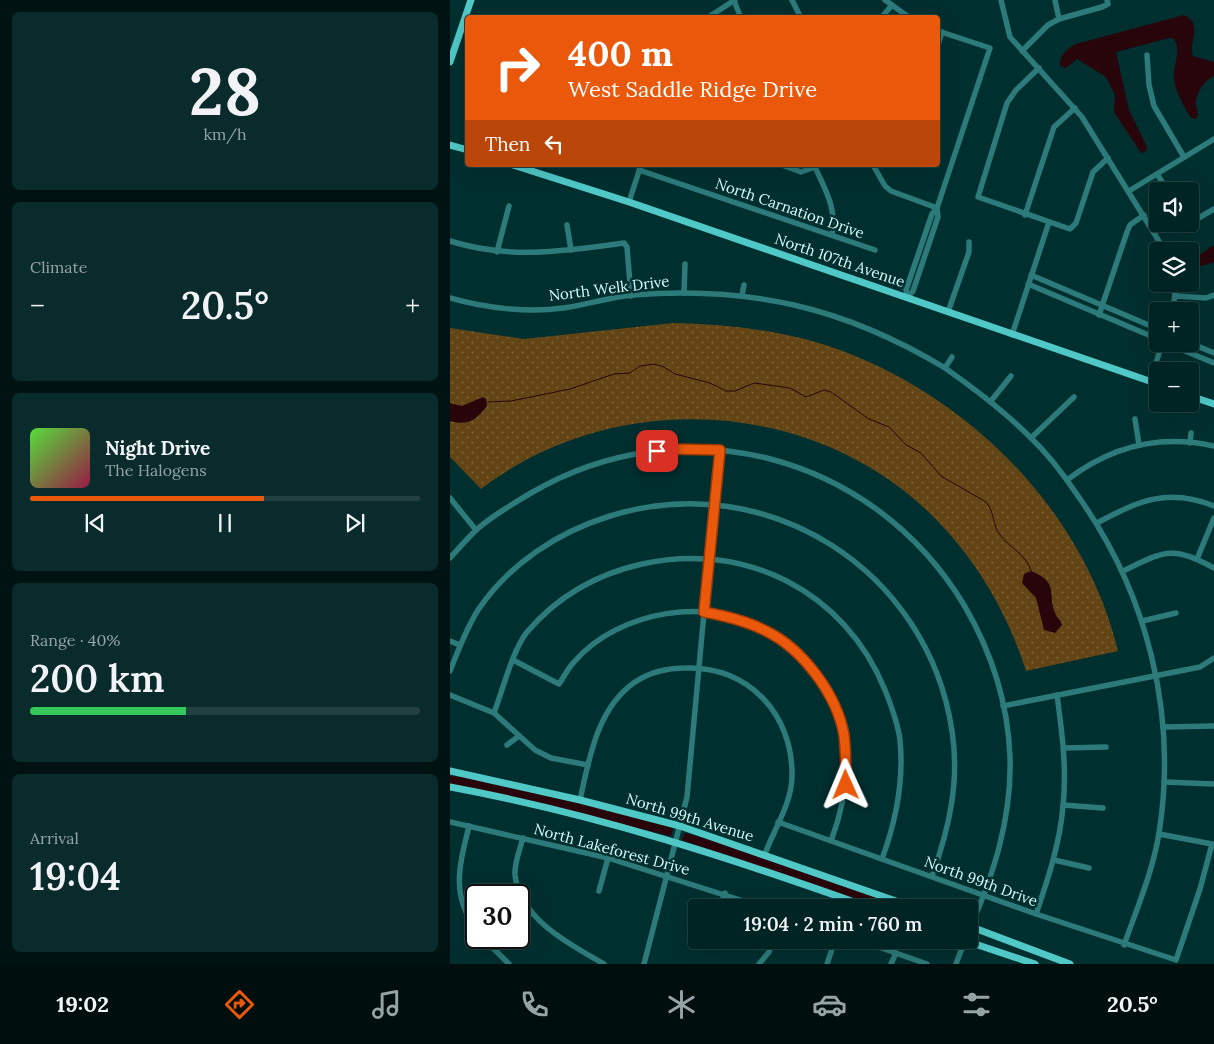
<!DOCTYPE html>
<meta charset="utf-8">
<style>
:root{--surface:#002323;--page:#0a2b2b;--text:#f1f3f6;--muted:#95a4a6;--line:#224041;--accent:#ea580c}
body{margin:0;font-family:Lora,serif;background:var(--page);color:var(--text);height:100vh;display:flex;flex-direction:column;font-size:19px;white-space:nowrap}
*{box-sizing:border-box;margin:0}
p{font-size:16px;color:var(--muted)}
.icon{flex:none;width:28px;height:28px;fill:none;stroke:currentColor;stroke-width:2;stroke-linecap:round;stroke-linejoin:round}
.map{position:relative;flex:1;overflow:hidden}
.drawer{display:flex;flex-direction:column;gap:12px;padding:12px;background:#001313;width:450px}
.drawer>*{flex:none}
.hud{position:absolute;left:15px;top:15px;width:475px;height:152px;border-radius:5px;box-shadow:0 5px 20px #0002,0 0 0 1px var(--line);background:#ea580c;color:#fff;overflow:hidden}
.controls{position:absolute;left:699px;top:182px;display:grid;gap:10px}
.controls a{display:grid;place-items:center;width:50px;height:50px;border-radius:5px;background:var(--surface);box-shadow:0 5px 20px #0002,0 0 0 1px var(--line);font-size:25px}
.speed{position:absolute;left:15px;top:884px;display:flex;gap:10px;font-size:25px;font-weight:700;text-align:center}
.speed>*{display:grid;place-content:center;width:65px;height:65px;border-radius:50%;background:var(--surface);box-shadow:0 5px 20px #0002,0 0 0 1px var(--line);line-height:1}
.speed .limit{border:2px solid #111;border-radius:8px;background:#fff;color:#111}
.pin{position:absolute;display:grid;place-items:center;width:42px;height:42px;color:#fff;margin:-21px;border-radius:10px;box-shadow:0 2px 8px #0006}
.me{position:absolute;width:55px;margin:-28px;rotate:359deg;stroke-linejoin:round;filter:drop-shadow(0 0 4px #0008)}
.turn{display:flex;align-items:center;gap:18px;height:105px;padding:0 20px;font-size:22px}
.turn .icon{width:65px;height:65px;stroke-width:2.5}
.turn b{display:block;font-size:35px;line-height:42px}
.then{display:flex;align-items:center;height:48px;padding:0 20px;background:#0003;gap:10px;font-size:19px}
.big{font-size:38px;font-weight:600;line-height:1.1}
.drawer .widget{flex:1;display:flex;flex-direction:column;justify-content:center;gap:8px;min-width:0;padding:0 18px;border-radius:8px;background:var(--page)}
.drawer .dial{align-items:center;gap:0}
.dial b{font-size:65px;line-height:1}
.song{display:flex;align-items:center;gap:15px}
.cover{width:60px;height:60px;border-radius:8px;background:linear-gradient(135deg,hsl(110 70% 55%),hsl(340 70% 35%))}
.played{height:5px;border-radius:2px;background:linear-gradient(90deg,var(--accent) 60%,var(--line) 60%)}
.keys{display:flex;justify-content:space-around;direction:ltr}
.heat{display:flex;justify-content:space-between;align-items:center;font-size:28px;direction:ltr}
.charge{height:8px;border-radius:4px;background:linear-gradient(90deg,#34c759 40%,var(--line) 0)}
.trip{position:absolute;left:238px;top:899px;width:290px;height:50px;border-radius:5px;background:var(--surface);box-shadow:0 5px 20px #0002,0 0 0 1px var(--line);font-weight:600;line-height:50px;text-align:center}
.dock{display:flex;height:80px;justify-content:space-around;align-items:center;background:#000e0e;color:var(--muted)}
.dock .icon{width:35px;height:35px}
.dock .selected{color:var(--accent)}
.dock b{font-size:22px;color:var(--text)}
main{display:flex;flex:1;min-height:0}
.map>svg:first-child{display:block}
.grass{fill:url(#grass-dots)}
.water{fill:#28050b}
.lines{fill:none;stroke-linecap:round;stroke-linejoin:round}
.stream{stroke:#28050b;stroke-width:1}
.minor{stroke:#2c7b7a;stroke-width:5.5}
.major{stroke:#4fc8c6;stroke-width:7}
.route-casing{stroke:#983908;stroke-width:12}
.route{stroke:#ea580c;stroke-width:9}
.labels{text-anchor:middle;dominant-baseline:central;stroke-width:5;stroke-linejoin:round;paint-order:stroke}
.street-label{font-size:15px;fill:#d4faf8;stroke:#002f2f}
</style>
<main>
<section class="drawer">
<div class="widget dial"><b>28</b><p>km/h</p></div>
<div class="widget"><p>Climate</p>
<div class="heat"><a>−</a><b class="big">20.5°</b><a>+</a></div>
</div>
<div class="widget">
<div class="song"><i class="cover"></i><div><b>Night Drive</b><p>The Halogens</p></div></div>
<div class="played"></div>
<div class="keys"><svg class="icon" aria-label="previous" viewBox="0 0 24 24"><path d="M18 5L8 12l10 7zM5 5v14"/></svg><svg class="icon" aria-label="pause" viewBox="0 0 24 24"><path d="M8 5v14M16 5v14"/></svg><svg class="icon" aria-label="next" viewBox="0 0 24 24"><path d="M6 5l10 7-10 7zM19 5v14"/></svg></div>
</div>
<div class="widget"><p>Range · 40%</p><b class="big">200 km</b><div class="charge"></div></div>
<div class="widget"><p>Arrival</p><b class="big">19:04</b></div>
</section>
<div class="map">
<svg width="764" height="964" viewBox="0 0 764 964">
<defs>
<pattern id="grass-dots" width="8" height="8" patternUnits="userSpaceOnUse" patternTransform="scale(1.25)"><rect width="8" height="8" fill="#634415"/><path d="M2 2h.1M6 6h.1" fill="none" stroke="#786038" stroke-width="1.8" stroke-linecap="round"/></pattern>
</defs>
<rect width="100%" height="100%" fill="#002f2f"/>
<path class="grass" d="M 223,323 C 281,324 338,331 393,351 C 524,401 635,514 668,651 L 576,671 C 555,605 517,544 464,499 C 343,396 156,393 31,489 L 0,457 L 0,328 L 74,339 Z"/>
<g class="water">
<path d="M 734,15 C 754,24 738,42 743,56 L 764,62 L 764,76 C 755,80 746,93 746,103 C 746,110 750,113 746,119 L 741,118 C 734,107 725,91 724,78 C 723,65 732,51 724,39 L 719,38 L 666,52 L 679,110 L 697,147 L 696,151 L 691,153 L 664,112 L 665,95 L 656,77 L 627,59 L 616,68 L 610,66 C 609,56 617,48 626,44 Z"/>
<path d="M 764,245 L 764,262 L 752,266 L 746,264 L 745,258 Z"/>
<path d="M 33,397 L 36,399 L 37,406 C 26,420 18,426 0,421 L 0,403 L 12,406 Z"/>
<path d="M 581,571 C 611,583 596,595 606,615 C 608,619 611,620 612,625 L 605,633 L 594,630 L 586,598 L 572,583 L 574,574 Z"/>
<path d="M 0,776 L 21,778 L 160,810 L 223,828 L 221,836 L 0,784 Z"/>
<path d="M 235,833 L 278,845 L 457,907 L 428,907 L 232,840 Z"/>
</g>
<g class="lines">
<path class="stream" d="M 38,402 L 61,401 L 120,389 L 164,374 L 180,373 L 190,366 L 204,364 L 214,367 L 225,374 L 260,383 L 276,391 L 285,391 L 304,383 L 340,388 L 356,397 L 374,390 L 381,392 L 419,419 L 439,427 L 456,445 L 471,453 L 491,476 L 536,502 C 545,512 542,525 550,535 C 560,548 576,554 581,571"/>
<g class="minor">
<path d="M 342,0 L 351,18"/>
<path d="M 435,0 L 460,18"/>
<path d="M 551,0 L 560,37 L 632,117 L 715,251"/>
<path d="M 605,0 L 609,19"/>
<path d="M 284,1 L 291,18"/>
<path d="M 257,18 L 285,0"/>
<path d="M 431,18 L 442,5"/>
<path d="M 488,45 L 492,32"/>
<path d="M 572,51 L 598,25 L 609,19 L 652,7 L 658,4 L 657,0"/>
<path d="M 697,55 L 699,85 L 704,106 L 734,157"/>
<path d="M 589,68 L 566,90 L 557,103 L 528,197 L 620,229 L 626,223 L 643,172 L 658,158"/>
<path d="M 332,165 L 351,172 L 365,167"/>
<path d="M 364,165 C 375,189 387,208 382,235"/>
<path d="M 423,165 L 435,186 L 441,191 L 487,208"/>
<path d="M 189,170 L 425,250"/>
<path d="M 707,174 L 718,191"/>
<path d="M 679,191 L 764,139"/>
<path d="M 179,202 L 191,165"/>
<path d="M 575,215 L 604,127 L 625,108"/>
<path d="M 740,223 L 764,209"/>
<path d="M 117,225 L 121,250"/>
<path d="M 0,241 C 61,260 113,251 174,243 L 177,247 L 181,296"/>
<path d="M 47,252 L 59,206"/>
<path d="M 581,275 L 708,329"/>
<path d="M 578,284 L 708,339"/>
<path d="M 234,293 L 235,264"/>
<path d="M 292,295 L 294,285"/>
<path d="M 726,296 L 756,298 L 764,295"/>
<path d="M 0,298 C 34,308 78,313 113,308 C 136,305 160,297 183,295 C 300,286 394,307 495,368 L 502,357"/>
<path d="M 457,298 L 456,290 L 482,214 L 487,208 L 540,48 L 488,31"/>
<path d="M 457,298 L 463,291 L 488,217 L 487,208"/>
<path d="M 723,311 L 726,284"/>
<path d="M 498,312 L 519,252 L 519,242"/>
<path d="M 649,315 L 677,232 L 680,225 L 694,215"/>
<path d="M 562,335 L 599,222"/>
<path d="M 740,343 L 764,353"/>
<path d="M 718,344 L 764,363"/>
<path d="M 495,368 C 525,389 554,411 580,437 C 598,454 614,475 628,496 C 697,593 728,714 709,833 C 703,871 687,908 674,945"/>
<path d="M 700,382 L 712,344"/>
<path d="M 541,401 L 561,376"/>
<path d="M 685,419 L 689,445"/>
<path d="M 581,438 L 624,397"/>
<path d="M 740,443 L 741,433"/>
<path d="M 617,480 C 660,447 710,434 764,446"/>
<path d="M 0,498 L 26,530"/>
<path d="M 647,523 C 688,501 718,487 764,506"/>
<path d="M 0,558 C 8,549 17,539 26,530 C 42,516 62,504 81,493 C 233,404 423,454 514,605 C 541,651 558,703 560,757 C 562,819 543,876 519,931"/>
<path d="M 747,559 L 764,518"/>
<path d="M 673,571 C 715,551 721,545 764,568"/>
<path d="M 692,621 L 726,613"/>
<path d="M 0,641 L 10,645"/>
<path d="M 63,660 L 109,684 C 114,677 118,668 124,662 C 169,610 261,595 319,632 C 340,646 362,666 376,687 C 405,732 399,794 381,841"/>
<path d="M 0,671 C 8,651 16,629 28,610 C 59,564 108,532 160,516 C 317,467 478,570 502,731 C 510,781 499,829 482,876"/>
<path d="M 0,695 L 44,713 L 85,750 L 101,758 L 138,765"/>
<path d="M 553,706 L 750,667 L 764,658"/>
<path d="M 44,713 C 52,692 63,649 77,632 C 107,597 147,574 192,564 C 295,541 395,591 435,690 C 441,705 448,724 450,740 C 454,781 446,821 432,859"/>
<path d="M 713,727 L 764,726"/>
<path d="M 57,745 L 69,736"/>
<path d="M 614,748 L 656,747"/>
<path d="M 714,782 L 764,784"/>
<path d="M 130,800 C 139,759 147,708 185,682 C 200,672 218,668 236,668 C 298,666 343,714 342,776 C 342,803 324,829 315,854"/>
<path d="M 613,805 L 653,808"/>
<path d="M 0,822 L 158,858 L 315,908"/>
<path d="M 328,822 L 586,914 L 726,960 L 750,889 L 762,844 L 709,834"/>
<path d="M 19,826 C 10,864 0,894 26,929"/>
<path d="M 73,838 C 70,849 64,864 65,875 C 70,919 119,944 154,964"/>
<path d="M 604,860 L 639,868"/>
<path d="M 149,891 L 158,858"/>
<path d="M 269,908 L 275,893"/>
<path d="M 586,914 C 598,879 610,843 613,806 C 617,769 612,732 607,695"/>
<path d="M 33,938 L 59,964"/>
<path d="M 409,940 L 477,964"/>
<path d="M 194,964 L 237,797 L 269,450"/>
<path d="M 309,964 L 319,952 L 323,940"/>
<path d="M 377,964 L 385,940"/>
<path d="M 441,964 L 446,953"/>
<path d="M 506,964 L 515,940"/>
</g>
<g class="major">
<path d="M 0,62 L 21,0"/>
<path d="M 0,145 L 18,150"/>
<path d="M 63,165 L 179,202 L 708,384"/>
<path d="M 740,396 L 764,404"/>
<path d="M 0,771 L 130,800 L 230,826 L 466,908"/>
<path d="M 0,787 C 146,814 281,858 421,908"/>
<path d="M 519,926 L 620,964"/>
<path d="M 513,940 L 585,964"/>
</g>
</g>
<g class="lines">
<defs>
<path id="route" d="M 207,451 L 220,449 L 270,450 L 254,612 C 276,616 297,621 316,631 C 353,649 387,695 394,735 C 396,752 396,768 396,785"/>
</defs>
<use href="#route" class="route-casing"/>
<use href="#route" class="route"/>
</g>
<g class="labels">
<g class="street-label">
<text transform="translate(340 208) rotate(19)">North Carnation Drive</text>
<text transform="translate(390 260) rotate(19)">North 107th Avenue</text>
<text transform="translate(159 288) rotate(-7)">North Welk Drive</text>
<text transform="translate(240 817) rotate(17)">North 99th Avenue</text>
<text transform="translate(162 849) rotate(15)">North Lakeforest Drive</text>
<text transform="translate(531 881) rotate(20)">North 99th Drive</text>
</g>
</g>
</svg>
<div class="controls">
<a><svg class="icon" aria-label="sound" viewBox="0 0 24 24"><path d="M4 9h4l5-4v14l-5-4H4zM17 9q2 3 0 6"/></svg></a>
<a><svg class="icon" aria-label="layers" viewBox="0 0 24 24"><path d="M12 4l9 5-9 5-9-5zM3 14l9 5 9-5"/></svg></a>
<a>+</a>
<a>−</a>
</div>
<div class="speed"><div class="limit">30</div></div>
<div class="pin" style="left:207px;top:451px;background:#d93025"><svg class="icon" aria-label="arrive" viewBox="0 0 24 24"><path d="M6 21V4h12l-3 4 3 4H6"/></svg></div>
<svg class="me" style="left:396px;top:785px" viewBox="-20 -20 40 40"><path d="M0-17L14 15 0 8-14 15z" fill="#ea580c" stroke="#fff" stroke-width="4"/></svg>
<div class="trip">19:04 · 2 min · 760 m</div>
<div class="hud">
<div class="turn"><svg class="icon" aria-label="right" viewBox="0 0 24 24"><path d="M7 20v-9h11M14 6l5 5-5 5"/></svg><div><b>400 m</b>West Saddle Ridge Drive</div></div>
<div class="then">Then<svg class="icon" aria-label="left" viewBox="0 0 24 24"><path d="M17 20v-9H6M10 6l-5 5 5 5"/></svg></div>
</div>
</div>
</main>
<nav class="dock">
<b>19:02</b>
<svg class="icon selected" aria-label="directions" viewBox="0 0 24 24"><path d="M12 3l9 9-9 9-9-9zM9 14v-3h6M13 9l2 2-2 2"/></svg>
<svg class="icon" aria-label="music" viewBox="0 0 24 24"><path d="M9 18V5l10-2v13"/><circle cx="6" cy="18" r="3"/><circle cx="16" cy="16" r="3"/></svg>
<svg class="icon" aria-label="phone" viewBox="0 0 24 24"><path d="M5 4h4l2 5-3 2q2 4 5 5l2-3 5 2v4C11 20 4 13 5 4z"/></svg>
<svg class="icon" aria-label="climate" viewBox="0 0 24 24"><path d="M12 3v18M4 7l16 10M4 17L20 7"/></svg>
<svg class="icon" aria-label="car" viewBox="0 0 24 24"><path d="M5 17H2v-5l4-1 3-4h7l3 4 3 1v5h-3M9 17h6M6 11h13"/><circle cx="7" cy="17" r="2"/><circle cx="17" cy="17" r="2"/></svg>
<svg class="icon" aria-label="filters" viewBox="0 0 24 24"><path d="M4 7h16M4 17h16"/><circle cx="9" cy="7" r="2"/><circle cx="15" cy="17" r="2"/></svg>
<b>20.5°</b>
</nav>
